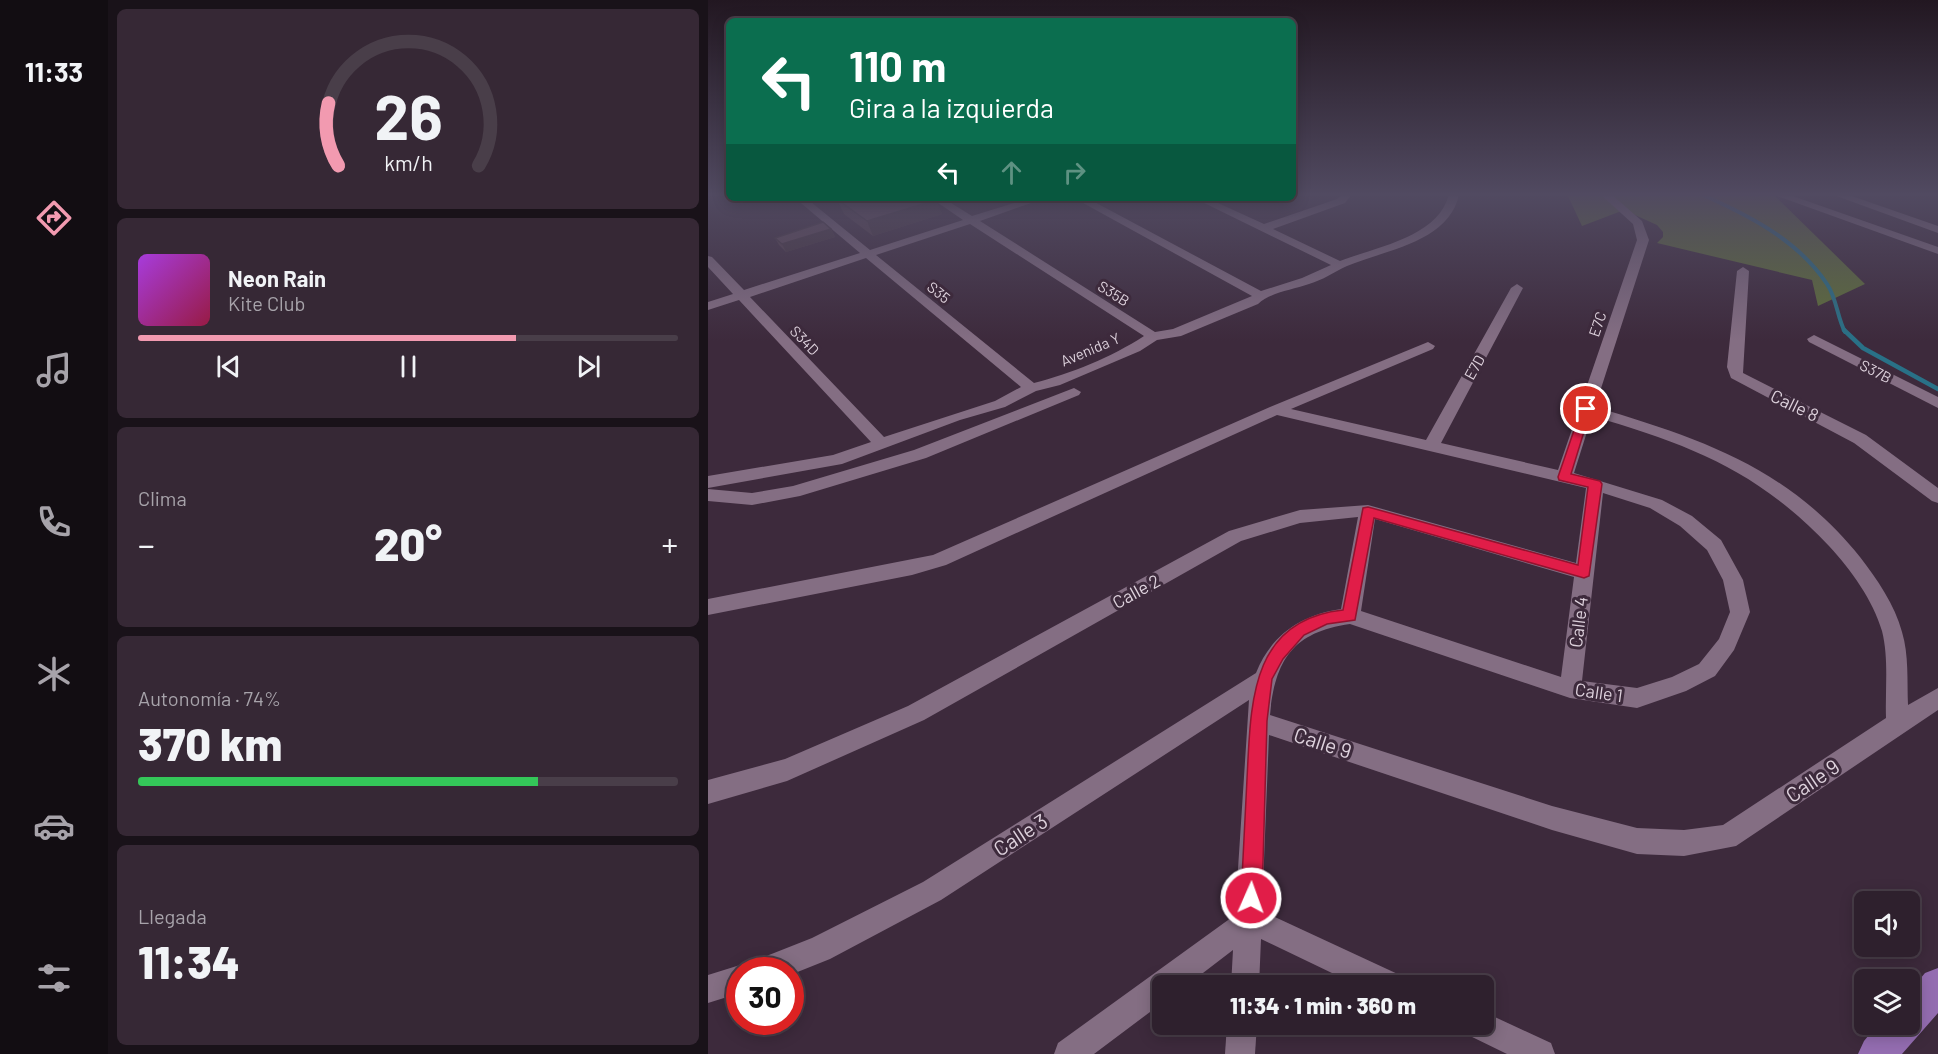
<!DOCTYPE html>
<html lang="es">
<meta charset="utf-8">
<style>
:root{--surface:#2e202d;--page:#362835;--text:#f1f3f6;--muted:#a7a3aa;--line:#493e49;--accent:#f29ab0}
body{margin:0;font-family:Barlow,sans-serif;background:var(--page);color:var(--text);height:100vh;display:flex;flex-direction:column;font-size:22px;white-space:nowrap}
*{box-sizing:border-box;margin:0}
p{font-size:20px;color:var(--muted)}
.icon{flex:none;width:33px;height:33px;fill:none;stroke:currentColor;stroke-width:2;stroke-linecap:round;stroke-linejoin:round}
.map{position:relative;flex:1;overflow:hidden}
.side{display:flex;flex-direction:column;gap:9px;padding:9px;background:#191219;width:600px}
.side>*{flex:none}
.hud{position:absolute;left:18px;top:18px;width:570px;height:183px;border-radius:9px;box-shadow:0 3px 15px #0003,0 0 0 2px var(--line);background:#0b6e4f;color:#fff;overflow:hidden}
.buttons{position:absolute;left:1146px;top:891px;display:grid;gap:12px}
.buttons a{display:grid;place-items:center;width:66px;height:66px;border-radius:9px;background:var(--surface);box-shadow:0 3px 15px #0003,0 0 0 2px var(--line);font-size:30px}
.speed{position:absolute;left:18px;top:957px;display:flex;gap:12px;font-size:30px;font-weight:700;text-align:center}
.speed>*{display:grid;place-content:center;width:78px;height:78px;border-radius:50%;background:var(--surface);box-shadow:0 3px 15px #0003,0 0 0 2px var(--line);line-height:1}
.speed .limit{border:9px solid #d22;background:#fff;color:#111}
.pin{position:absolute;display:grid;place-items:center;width:51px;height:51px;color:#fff;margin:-26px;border:3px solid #fff;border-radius:50%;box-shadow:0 2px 6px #0007}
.me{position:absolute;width:66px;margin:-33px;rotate:2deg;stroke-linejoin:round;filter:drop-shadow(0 0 4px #0008)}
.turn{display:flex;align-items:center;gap:21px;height:126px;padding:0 24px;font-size:27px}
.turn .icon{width:78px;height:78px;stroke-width:2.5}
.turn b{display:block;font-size:42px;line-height:51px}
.lanes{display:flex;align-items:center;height:57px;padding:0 24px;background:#0003;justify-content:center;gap:30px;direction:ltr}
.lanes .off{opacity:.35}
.big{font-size:45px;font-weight:800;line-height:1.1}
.side .widget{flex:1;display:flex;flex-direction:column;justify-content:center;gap:9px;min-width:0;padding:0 21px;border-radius:9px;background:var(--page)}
.side .dial{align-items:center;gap:0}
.dial svg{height:156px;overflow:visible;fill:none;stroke:var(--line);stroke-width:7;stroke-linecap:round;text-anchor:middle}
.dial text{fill:var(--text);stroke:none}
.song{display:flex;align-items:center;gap:18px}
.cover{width:72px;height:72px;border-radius:9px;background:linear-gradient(135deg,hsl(280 70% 55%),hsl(340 70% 35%))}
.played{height:6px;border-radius:3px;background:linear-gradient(90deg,var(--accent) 70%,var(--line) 70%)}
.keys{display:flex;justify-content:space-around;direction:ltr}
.heat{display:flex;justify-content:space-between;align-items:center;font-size:33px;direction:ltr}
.charge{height:9px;border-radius:4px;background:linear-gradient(90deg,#34c759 74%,var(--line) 0)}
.trip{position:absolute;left:444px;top:975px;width:342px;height:60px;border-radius:9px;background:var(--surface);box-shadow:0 3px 15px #0003,0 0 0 2px var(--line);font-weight:800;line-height:60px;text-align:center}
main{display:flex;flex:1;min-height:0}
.tab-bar{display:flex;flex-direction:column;width:108px;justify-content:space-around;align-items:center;background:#120d12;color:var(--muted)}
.tab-bar .icon{width:42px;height:42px}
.tab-bar .selected{color:var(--accent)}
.tab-bar b{font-size:27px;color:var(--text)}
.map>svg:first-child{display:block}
.forest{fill:#5e6e39}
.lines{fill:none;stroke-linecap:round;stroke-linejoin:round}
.stream-far1{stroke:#297187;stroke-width:4}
.stream{stroke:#297187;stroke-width:4.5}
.minor{fill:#846e83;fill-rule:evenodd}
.major{fill:#946db1;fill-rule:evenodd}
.wall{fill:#55404d}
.shaded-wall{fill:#45343f}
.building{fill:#634b5a;stroke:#45343f;stroke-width:1.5}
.route{fill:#e11d48;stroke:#92132f;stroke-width:1.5}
.labels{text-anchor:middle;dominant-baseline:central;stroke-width:6;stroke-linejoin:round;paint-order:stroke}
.far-street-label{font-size:15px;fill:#ddd1dc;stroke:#3d2a3c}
.street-label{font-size:18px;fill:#ddd1dc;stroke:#3d2a3c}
.near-street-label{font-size:21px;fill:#ddd1dc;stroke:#3d2a3c}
</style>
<main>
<nav class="tab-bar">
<b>11:33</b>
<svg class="icon selected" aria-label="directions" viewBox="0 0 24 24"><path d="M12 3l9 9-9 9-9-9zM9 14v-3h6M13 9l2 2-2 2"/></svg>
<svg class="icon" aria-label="music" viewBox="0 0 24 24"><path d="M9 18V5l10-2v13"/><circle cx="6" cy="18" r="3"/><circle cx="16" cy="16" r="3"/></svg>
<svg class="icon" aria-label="phone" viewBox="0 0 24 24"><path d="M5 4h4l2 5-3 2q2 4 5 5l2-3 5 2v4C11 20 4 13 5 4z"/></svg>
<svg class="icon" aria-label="climate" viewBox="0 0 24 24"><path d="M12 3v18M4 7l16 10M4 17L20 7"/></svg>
<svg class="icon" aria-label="car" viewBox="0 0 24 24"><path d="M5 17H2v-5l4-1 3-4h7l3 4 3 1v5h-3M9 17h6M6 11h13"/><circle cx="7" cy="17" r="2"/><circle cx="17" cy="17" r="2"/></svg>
<svg class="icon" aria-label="filters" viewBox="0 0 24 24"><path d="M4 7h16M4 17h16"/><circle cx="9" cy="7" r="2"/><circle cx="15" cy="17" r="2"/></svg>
</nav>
<section class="side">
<div class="widget dial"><svg viewBox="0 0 100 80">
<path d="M14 69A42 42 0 1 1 86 69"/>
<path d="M14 69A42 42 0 0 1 9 37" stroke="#f29ab0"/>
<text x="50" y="56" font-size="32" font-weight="700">26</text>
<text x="50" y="72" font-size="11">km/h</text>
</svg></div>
<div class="widget">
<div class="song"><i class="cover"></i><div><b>Neon Rain</b><p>Kite Club</p></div></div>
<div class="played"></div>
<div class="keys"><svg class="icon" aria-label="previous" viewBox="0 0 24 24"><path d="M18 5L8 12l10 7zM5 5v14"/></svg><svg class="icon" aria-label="pause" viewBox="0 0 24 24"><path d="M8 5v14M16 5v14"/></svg><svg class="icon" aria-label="next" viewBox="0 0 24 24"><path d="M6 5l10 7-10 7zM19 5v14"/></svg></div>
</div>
<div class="widget"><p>Clima</p>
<div class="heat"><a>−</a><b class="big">20°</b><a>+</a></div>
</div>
<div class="widget"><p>Autonomía · 74%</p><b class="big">370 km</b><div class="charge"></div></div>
<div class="widget"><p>Llegada</p><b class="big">11:34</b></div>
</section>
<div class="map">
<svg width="1230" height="1054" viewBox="0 0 1230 1054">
<rect width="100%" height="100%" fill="#3d2a3c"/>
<path class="forest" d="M 859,194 L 1065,194 L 1157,284 L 1110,306 L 1104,280 L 949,243 L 955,237 L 955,232 L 949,225 L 916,210 L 874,226 Z"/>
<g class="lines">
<path class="stream-far1" d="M 993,194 C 1040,215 1090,240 1119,284 C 1129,299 1129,317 1137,332"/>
<path class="stream" d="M 1136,330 L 1155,348 L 1230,389"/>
<g class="minor">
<path d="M 634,194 L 644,194 L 637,203 L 565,229 L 632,261 C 668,247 731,237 741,194 L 751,194 C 742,242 677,250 639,266 C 626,272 615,280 601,284 C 584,290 563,292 550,304 L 473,336 L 449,340 L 432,351 L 352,385 L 328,391 L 297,407 L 252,420 L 134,464 L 0,488 L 0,476 L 125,455 L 163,442 L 31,300 L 0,310 L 0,302 L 25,294 L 0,267 L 0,256 L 4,257 L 36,290 L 152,253 L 87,198 L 98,198 L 162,250 L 255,220 L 223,198 L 235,198 L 264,216 L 322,198 L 337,198 L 272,221 L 447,332 L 465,329 L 544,296 L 366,198 L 379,198 L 553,291 L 594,278 L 623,265 L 486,198 L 499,198 L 556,224 L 629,199 ZM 262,224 L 436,336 C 404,357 362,374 326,383 L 168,255 ZM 158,258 L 313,387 L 287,401 L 176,437 L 42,297 Z"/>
<path d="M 892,194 L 903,194 L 934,221 L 941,240 L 887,407 C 992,438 1081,468 1152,557 C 1169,579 1187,605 1194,632 C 1201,655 1199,681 1200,705 L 1230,688 L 1230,710 L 1028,846 L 976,856 L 929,854 L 844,830 L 561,735 L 554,911 L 694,976 L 698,986 L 651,986 L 553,939 L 551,986 L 523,986 L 525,950 L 478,986 L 454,986 L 454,1003 L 386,1054 L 346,1054 L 350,1043 L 527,915 L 541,700 L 233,900 L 122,959 L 82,975 L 82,970 L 44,970 L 48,960 L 104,938 L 215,882 L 548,673 C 563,635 593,615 633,609 L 650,517 L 592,523 L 533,541 L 216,720 L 79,781 L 0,804 L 0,780 L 77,759 L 200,706 L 521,531 L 592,510 L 660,505 L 868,563 L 878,488 L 569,415 L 238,565 L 204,575 L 0,615 L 0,599 L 225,555 L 562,407 L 720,342 L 727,346 L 725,349 L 583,409 L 718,440 L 803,288 L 809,284 L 815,288 L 733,443 L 850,470 L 929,240 L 925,224 ZM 884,416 C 982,445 1049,470 1121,546 C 1143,570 1165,600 1174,631 C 1181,659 1177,690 1178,718 L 1015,825 L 976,830 L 929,828 L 844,806 L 562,715 C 567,660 585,632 642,624 L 862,698 L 929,708 L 978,691 L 1007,676 L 1026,650 L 1042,612 L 1035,580 L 1013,540 L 984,516 L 954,500 L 866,473 ZM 895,493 L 942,508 L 972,526 L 999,550 L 1015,580 L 1022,612 L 1011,639 L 991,664 L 964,677 L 929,688 L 874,681 ZM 667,519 L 866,577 L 853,677 L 653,611 Z"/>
<path d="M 1064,194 L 1079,194 L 1230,247 L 1230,254 Z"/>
<path d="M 1123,194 L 1138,194 L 1230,226 L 1230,233 Z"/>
<path d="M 1035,267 L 1041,271 L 1035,373 L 1158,435 L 1230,488 L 1230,503 L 1224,501 L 1146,443 L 1023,378 L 1019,367 L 1029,271 Z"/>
<path d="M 1106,335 L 1230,397 L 1230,408 L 1101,342 L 1099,339 Z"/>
<path d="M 366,388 L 373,392 L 371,395 L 218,458 L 92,496 L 44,505 L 0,501 L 0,489 L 44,493 L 85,486 L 206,450 Z"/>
<path d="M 32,965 L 43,970 L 32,970 L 32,993 L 0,1003 L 0,975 Z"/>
<path d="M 776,1012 L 843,1043 L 847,1054 L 799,1054 L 758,1034 L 753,1024 L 776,1024 Z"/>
<path d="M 519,1024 L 549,1024 L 547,1054 L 517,1054 Z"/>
</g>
<path class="major" d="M 1230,968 L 1230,1013 L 1194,1054 L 1150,1054 L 1156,1041 L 1170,1024 L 1202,1024 L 1202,991 L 1217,973 Z"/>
</g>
<g class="wall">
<path d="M 129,199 L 228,200 L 234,214 L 165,236 L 136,214 Z"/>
<path d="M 123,229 L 127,237 L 78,252 L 71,245 L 67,238 Z"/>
</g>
<g class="shaded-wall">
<path d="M 228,200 L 234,214 L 165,236 L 159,221 Z"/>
<path d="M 123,229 L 127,237 L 78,252 L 74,244 Z"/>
</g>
<g class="building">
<path d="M 133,198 L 226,198 L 228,200 L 159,221 L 129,199 Z"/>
<path d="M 115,222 L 123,229 L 74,244 L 67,238 Z"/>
</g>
<linearGradient id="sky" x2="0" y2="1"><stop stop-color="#221721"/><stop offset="0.57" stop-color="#514a61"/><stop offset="1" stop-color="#514a61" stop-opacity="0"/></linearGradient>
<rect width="1230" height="341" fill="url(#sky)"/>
<path class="route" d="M 874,407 L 883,409 L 863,474 L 892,481 L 894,484 L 881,576 L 876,578 L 666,518 L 647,620 L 619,624 L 596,635 L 575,659 L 564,679 L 559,721 L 554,898 L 551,905 L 543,908 L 536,905 L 533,898 C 535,858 537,819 539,779 C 543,705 541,620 635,610 L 655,508 L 660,507 L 870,565 L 880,487 L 851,480 L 850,477 Z"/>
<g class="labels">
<g class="far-street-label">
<text transform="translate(231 292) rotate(39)">S35</text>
<text transform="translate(406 293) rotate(32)">S35B</text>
<text transform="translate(889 324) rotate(-71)">E7C</text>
<text transform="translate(97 340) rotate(46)">S34D</text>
<text transform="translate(382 349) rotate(-23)">Avenida Y</text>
<text transform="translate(766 367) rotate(-61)">E7D</text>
<text transform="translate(1168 371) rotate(27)">S37B</text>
</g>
<g class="street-label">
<text transform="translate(1087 405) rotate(26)">Calle 8</text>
<text transform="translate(428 591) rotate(-29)">Calle 2</text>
<text transform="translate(870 622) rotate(-83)">Calle 4</text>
<text transform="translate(891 692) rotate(8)">Calle 1</text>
</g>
<g class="near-street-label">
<text transform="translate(615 742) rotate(18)">Calle 9</text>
<text transform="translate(1104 780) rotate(-34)">Calle 9</text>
<text transform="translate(312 834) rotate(-33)">Calle 3</text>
</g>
</g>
</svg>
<div class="buttons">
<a><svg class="icon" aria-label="sound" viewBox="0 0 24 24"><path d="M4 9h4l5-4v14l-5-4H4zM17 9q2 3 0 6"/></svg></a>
<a><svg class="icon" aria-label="layers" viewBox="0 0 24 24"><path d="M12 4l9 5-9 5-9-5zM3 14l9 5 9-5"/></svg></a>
</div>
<div class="speed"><div class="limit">30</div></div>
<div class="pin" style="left:878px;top:409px;background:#d93025"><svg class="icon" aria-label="arrive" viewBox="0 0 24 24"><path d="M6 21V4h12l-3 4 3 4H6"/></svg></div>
<svg class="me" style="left:543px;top:898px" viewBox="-20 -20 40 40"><circle r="17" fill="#e11d48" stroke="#fff" stroke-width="3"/><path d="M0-11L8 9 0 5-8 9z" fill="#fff"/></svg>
<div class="trip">11:34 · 1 min · 360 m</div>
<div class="hud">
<div class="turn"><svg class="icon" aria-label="left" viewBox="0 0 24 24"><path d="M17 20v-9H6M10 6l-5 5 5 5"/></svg><div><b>110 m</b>Gira a la izquierda</div></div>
<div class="lanes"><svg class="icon" aria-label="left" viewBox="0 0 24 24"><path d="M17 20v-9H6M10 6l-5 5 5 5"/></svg><svg class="icon off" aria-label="ahead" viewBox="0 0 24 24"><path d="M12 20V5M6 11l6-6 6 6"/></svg><svg class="icon off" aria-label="right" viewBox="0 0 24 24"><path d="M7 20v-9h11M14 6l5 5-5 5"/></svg></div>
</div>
</div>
</main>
